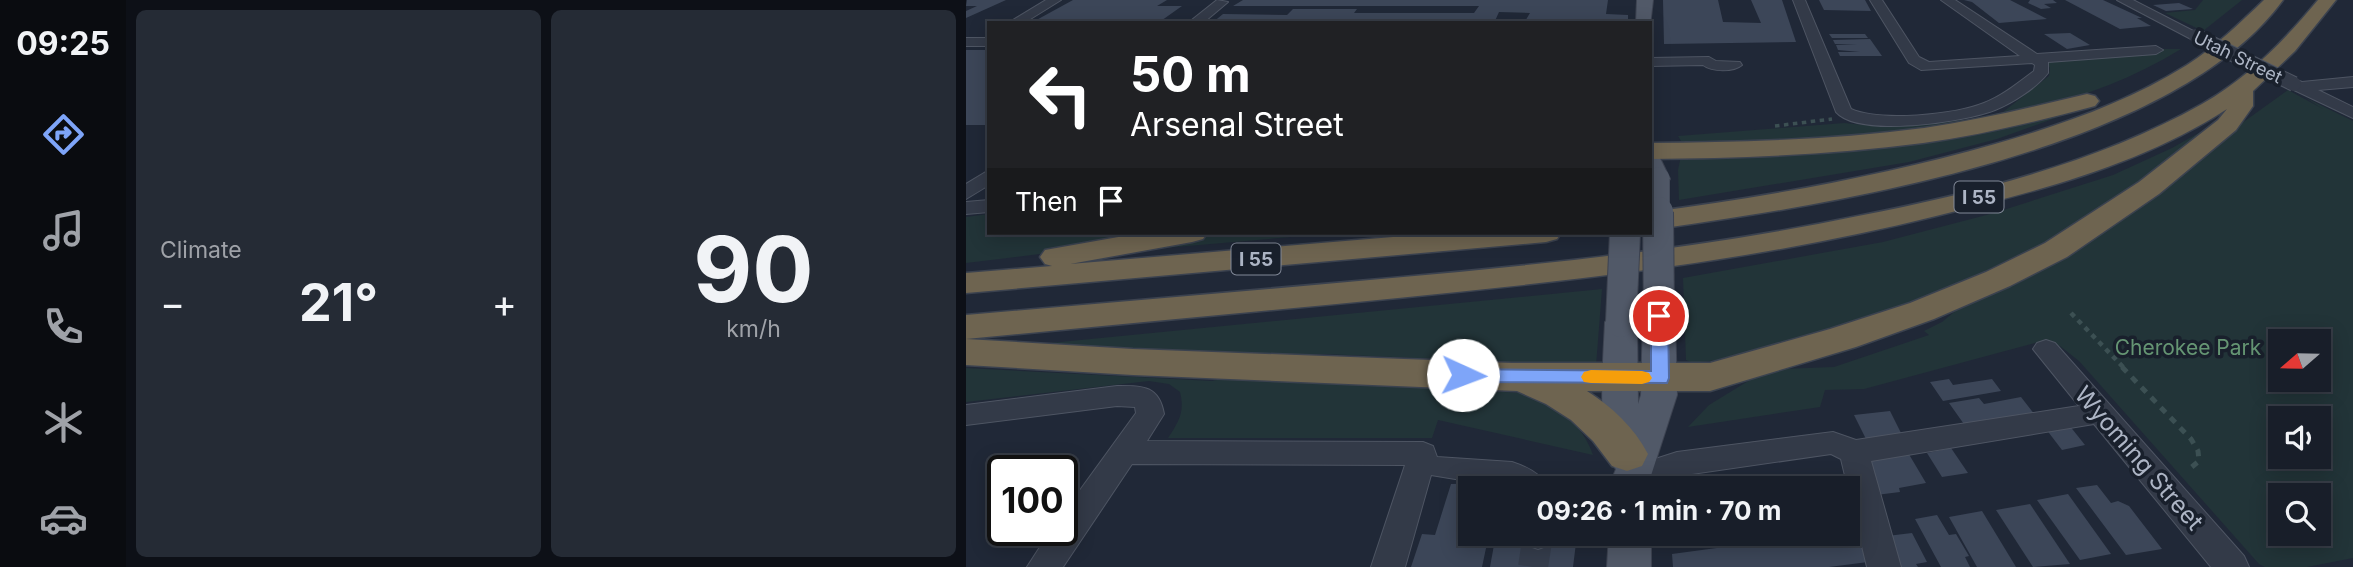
<!DOCTYPE html>
<meta charset="utf-8">
<style>
:root{--surface:#181e29;--page:#252b35;--text:#f1f3f6;--muted:#9fa2a8;--line:#363c46;--accent:#7ea5f9}
body{margin:0;font-family:Inter,sans-serif;background:var(--page);color:var(--text);height:100vh;display:flex;flex-direction:column;font-size:26px;white-space:nowrap}
*{box-sizing:border-box;margin:0}
p{font-size:23px;color:var(--muted)}
.icon{flex:none;width:38px;height:38px;fill:none;stroke:currentColor;stroke-width:2;stroke-linecap:round;stroke-linejoin:round}
.map{position:relative;flex:1;overflow:hidden}
.side{display:flex;flex-direction:column;gap:10px;padding:10px;background:#0d1017;width:840px}
.side>*{flex:none}
.banner{position:absolute;left:21px;top:21px;width:665px;height:214px;border-radius:0px;box-shadow:0 4px 18px #0003,0 0 0 2px var(--line);background:#202124;color:#fff;overflow:hidden}
.needle{width:46px;rotate:250deg}
.fabs{position:absolute;left:1302px;top:329px;display:grid;gap:14px}
.fabs a{display:grid;place-items:center;width:63px;height:63px;border-radius:0px;background:var(--surface);box-shadow:0 4px 18px #0003,0 0 0 2px var(--line);font-size:35px}
.speed{position:absolute;left:21px;top:455px;display:flex;gap:14px;font-size:35px;font-weight:700;text-align:center}
.speed>*{display:grid;place-content:center;width:91px;height:91px;border-radius:50%;background:var(--surface);box-shadow:0 4px 18px #0003,0 0 0 2px var(--line);line-height:1}
.speed .limit{border:4px solid #111;border-radius:10px;background:#fff;color:#111}
.pin{position:absolute;display:grid;place-items:center;width:60px;height:60px;color:#fff;margin:-30px;border:4px solid #fff;border-radius:50%;box-shadow:0 2px 7px #0007}
.me{position:absolute;width:77px;margin:-38px;rotate:92deg;stroke-linejoin:round;filter:drop-shadow(0 0 5px #0008)}
.turn{display:flex;align-items:center;gap:24px;height:147px;padding:0 28px;font-size:32px}
.turn .icon{width:91px;height:91px;stroke-width:2.5}
.turn b{display:block;font-size:49px;line-height:60px}
.then{display:flex;align-items:center;height:66px;padding:0 28px;background:#0003;gap:14px;font-size:26px}
.big{font-size:52px;font-weight:700;line-height:1.1}
.side .card{flex:1;display:flex;flex-direction:column;justify-content:center;gap:10px;min-width:0;padding:0 24px;border-radius:10px;background:var(--page)}
.side .dial{align-items:center;gap:0}
.dial b{font-size:91px;line-height:1}
.heat{display:flex;justify-content:space-between;align-items:center;font-size:38px;direction:ltr}
.side .tiles{flex:1;display:grid;gap:10px;grid-template-columns:repeat(2,1fr)}
.trip{position:absolute;left:492px;top:476px;width:402px;height:70px;border-radius:0px;background:var(--surface);box-shadow:0 4px 18px #0003,0 0 0 2px var(--line);font-weight:700;line-height:70px;text-align:center}
main{display:flex;flex:1;min-height:0}
.tab-bar{display:flex;flex-direction:column;width:126px;justify-content:space-around;align-items:center;background:#0a0c10;color:var(--muted)}
.tab-bar .icon{width:49px;height:49px}
.tab-bar .active{color:var(--accent)}
.tab-bar b{font-size:32px;color:var(--text)}
.map>svg:first-child{display:block}
.green{fill:#223438;fill-rule:evenodd}
.building{fill:#3c4658}
.lines{fill:none;stroke-linecap:round;stroke-linejoin:round}
.minor-tunnel{stroke:#353d4c;stroke-width:30;stroke-dasharray:30 15;stroke-linecap:butt}
.minor-casing{stroke:#4e5563;stroke-width:2}
.major-casing{stroke:#3d4351;stroke-width:2}
.highway-casing{stroke:#3b424f;stroke-width:3}
.path-far2{stroke:#3c5053;stroke-width:3.5;stroke-dasharray:4.5 4.5;stroke-linecap:butt}
.path-far1{stroke:#3c5053;stroke-width:4.5;stroke-dasharray:5 5;stroke-linecap:butt}
.path{stroke:#3c5053;stroke-width:5;stroke-dasharray:7 7;stroke-linecap:butt}
.minor{fill:#333a48;fill-rule:evenodd}
.major{fill:#515968;fill-rule:evenodd}
.highway{fill:#6e6450;fill-rule:evenodd}
.minor-bridge-casing{stroke:#4e5563;stroke-width:16;stroke-linecap:butt}
.major-bridge-far1-casing{stroke:#3d4351;stroke-width:24;stroke-linecap:butt}
.major-bridge-casing{stroke:#3d4351;stroke-width:32;stroke-linecap:butt}
.minor-bridge{stroke:#333a48;stroke-width:14}
.major-bridge-far1{stroke:#515968;stroke-width:23}
.major-bridge{stroke:#515968;stroke-width:30}
.route{fill:#7ea5f9;stroke:#526ba2;stroke-width:2}
.slow{fill:#f59e0b}
.labels{text-anchor:middle;dominant-baseline:central;stroke-width:7;stroke-linejoin:round;paint-order:stroke}
.far-street-label{font-size:18px;fill:#adb5c5;stroke:#19202c}
.shield{fill:#19202c;stroke:#818897;stroke-width:2}
.shield-label{font-size:19px;font-weight:bold;fill:#adb5c5}
.park-label{font-size:21px;fill:#659573;stroke:#19202c}
.near-street-label{font-size:24px;fill:#adb5c5;stroke:#19202c}
</style>
<main>
<nav class="tab-bar">
<b>09:25</b>
<svg class="icon active" aria-label="directions" viewBox="0 0 24 24"><path d="M12 3l9 9-9 9-9-9zM9 14v-3h6M13 9l2 2-2 2"/></svg>
<svg class="icon" aria-label="music" viewBox="0 0 24 24"><path d="M9 18V5l10-2v13"/><circle cx="6" cy="18" r="3"/><circle cx="16" cy="16" r="3"/></svg>
<svg class="icon" aria-label="phone" viewBox="0 0 24 24"><path d="M5 4h4l2 5-3 2q2 4 5 5l2-3 5 2v4C11 20 4 13 5 4z"/></svg>
<svg class="icon" aria-label="climate" viewBox="0 0 24 24"><path d="M12 3v18M4 7l16 10M4 17L20 7"/></svg>
<svg class="icon" aria-label="car" viewBox="0 0 24 24"><path d="M5 17H2v-5l4-1 3-4h7l3 4 3 1v5h-3M9 17h6M6 11h13"/><circle cx="7" cy="17" r="2"/><circle cx="17" cy="17" r="2"/></svg>
</nav>
<section class="side">
<div class="tiles">
<div class="card"><p>Climate</p>
<div class="heat"><a>−</a><b class="big">21°</b><a>+</a></div>
</div>
<div class="card dial"><b>90</b><p>km/h</p></div>
</div>
</section>
<div class="map">
<svg width="1387" height="567" viewBox="0 0 1387 567">
<rect width="100%" height="100%" fill="#202837"/>
<g class="green">
<path d="M 1237,0 L 1276,0 L 1237,31 L 1199,13 L 1229,10 Z"/>
<path d="M 1193,49 L 1215,49 C 1070,138 882,137 717,144 L 712,136 L 878,123 L 918,127 L 1006,119 L 1037,112 L 1083,76 L 1084,68 L 1080,62 L 1196,52 Z"/>
<path d="M 1322,90 L 1357,109 L 1338,97 L 1387,121 L 1387,558 L 1341,567 L 1299,567 L 1293,564 L 1113,361 L 1094,346 L 1076,341 L 898,389 L 859,390 L 854,407 L 722,427 L 743,405 L 792,375 L 816,369 L 868,367 L 963,335 L 958,331 L 976,322 L 999,303 L 1244,146 ZM 1314,341 L 1353,341 L 1353,380 L 1314,380 ZM 1314,418 L 1353,418 L 1353,457 L 1314,457 ZM 1314,495 L 1353,495 L 1353,534 L 1314,534 Z"/>
<path d="M 1095,116 L 1031,139 L 943,162 L 713,200 L 712,170 L 715,156 Z"/>
<path d="M 1252,122 L 1170,184 L 1073,248 L 972,295 L 869,330 L 754,363 L 752,360 L 727,363 L 720,360 L 717,278 L 917,242 L 1028,213 L 1147,175 L 1206,148 Z"/>
<path d="M 23,214 L 23,233 L 198,233 L 82,253 L 0,263 L 0,217 Z"/>
<path d="M 250,233 L 372,233 L 139,253 Z"/>
<path d="M 636,289 L 630,366 L 359,354 L 209,355 L 74,344 Z"/>
<path d="M 0,368 L 246,381 L 267,376 L 556,393 C 588,402 617,424 627,455 L 472,420 L 466,438 L 202,438 C 213,421 219,412 214,392 L 203,384 L 183,381 L 0,402 Z"/>
</g>
<g class="building">
<path d="M 1,0 L 40,0 L 0,18 L 0,11 L 11,6 L 0,6 Z"/>
<path d="M 107,0 L 201,0 L 191,6 L 216,6 L 192,23 L 65,23 Z"/>
<path d="M 277,0 L 642,0 L 640,14 L 662,15 L 662,23 L 558,23 L 564,13 L 533,12 L 528,23 L 246,23 L 257,14 L 321,15 L 327,9 L 391,9 L 388,13 L 508,13 L 513,6 L 267,6 Z"/>
<path d="M 697,0 L 752,0 L 757,22 L 795,23 L 785,0 L 816,0 L 830,42 L 698,44 Z"/>
<path d="M 853,0 L 899,0 L 905,11 L 858,10 Z"/>
<path d="M 998,0 L 1044,0 L 1081,19 L 1033,23 L 1006,2 Z"/>
<path d="M 1064,0 L 1087,0 L 1091,3 L 1078,4 L 1085,8 L 1075,9 L 1062,3 Z"/>
<path d="M 1099,0 L 1137,0 L 1176,18 L 1171,18 L 1185,26 L 1154,29 Z"/>
<path d="M 1213,3 L 1227,9 L 1200,11 L 1187,5 Z"/>
<path d="M 1104,33 L 1124,45 L 1101,49 L 1078,34 Z"/>
<path d="M 863,34 L 899,34 L 902,38 L 866,38 Z"/>
<path d="M 904,39 L 916,56 L 874,56 L 872,52 L 894,52 L 872,50 L 870,45 L 891,44 L 869,44 L 867,40 Z"/>
<path d="M 0,50 L 23,50 L 23,123 L 19,125 L 0,125 Z"/>
<path d="M 983,379 L 987,385 L 1026,379 L 1035,391 L 977,401 L 964,382 Z"/>
<path d="M 1055,397 L 1069,415 L 1000,427 L 983,403 L 1013,398 L 1018,404 Z"/>
<path d="M 924,411 L 936,435 L 900,439 L 888,415 Z"/>
<path d="M 1103,425 L 1119,445 L 1096,450 L 1080,429 Z"/>
<path d="M 985,448 L 1002,473 L 976,477 L 961,453 Z"/>
<path d="M 941,451 L 960,483 L 933,488 L 934,492 L 910,495 L 900,456 Z"/>
<path d="M 533,483 L 532,488 L 504,488 L 504,534 L 523,534 L 516,567 L 445,567 L 456,534 L 469,535 L 485,484 Z"/>
<path d="M 1131,485 L 1145,503 L 1152,501 L 1163,506 L 1196,549 L 1160,555 L 1110,488 Z"/>
<path d="M 1102,494 L 1145,554 L 1114,560 L 1071,500 Z"/>
<path d="M 1064,504 L 1104,564 L 1067,567 L 1030,510 Z"/>
<path d="M 1016,511 L 1050,567 L 1011,567 L 983,517 Z"/>
<path d="M 971,515 L 983,535 L 990,534 L 1003,556 L 999,557 L 1004,567 L 975,567 L 949,519 Z"/>
<path d="M 888,529 L 902,562 L 863,567 L 707,567 L 706,554 L 856,534 L 882,534 L 882,530 Z"/>
<path d="M 946,533 L 961,562 L 950,564 L 952,567 L 929,567 L 921,536 Z"/>
<path d="M 530,534 L 611,535 L 607,567 L 524,567 Z"/>
<path d="M 726,534 L 787,534 L 787,535 L 729,544 Z"/>
</g>
<g class="lines">
<path class="minor-tunnel" d="M 567,567 L 572,535"/>
<defs>
<g id="minor">
<path d="M 80,0 L 95,0 L 58,23 L 42,23 Z"/>
<path d="M 251,0 L 262,2 L 237,23 L 222,23 Z"/>
<path d="M 827,0 L 839,0 L 885,109 C 914,122 988,115 1018,103 C 1036,96 1052,83 1068,71 L 1069,65 L 1066,63 L 955,70 L 943,63 L 904,0 L 916,0 L 953,57 L 963,62 L 1054,56 L 975,0 L 989,0 L 1071,54 L 1190,46 L 1197,50 L 1190,54 L 1082,62 L 1082,73 C 1070,88 1047,103 1029,110 C 999,122 893,138 870,112 Z"/>
<path d="M 1151,0 L 1167,0 L 1237,36 L 1230,40 L 1225,39 Z"/>
<rect x="0" y="38" width="23" height="8"/>
<path d="M 743,57 L 750,61 L 774,62 L 776,65 C 768,72 746,72 737,65 L 684,66 L 684,58 Z"/>
<path d="M 1387,77 L 1387,87 L 1352,90 L 1387,107 L 1387,118 L 1328,90 L 1320,84 L 1328,79 L 1336,82 Z"/>
<path d="M 23,170 L 23,185 L 0,199 L 0,184 Z"/>
<path d="M 23,200 L 23,212 L 0,214 L 0,202 Z"/>
<path d="M 1080,340 L 1089,343 L 1278,556 L 1283,567 L 1245,567 L 1128,424 L 905,461 L 935,567 L 901,567 L 875,459 L 865,454 L 712,476 L 675,488 L 655,488 L 651,479 L 655,470 L 711,452 L 867,432 L 890,440 L 1113,406 L 1067,349 L 1071,343 Z"/>
<path d="M 151,386 C 176,386 193,385 198,414 L 181,441 L 457,442 L 467,446 L 471,457 L 546,462 C 561,467 576,474 583,488 L 544,488 L 465,475 L 439,567 L 405,567 L 439,465 L 166,464 L 97,567 L 61,567 L 85,530 L 96,530 L 96,515 L 170,413 L 169,407 L 151,406 L 0,425 L 0,405 Z"/>
<path d="M 556,534 L 588,534 L 588,535 L 583,545 L 572,549 L 561,545 Z"/>
</g>
<g id="major">
<path d="M 671,0 L 687,0 L 684,26 L 684,23 L 670,23 Z"/>
<path d="M 684,152 L 692,154 L 704,179 L 701,184 L 684,184 Z"/>
<path d="M 693,306 L 704,309 L 709,316 L 711,395 L 681,488 L 651,488 L 646,479 L 650,469 C 629,450 638,351 639,322 L 644,315 L 655,312 L 666,315 L 671,322 L 672,404 L 675,395 L 677,316 L 682,309 Z"/>
<path d="M 643,534 L 685,534 L 685,567 L 641,567 Z"/>
</g>
<g id="highway">
<path d="M 1298,0 L 1317,0 C 1206,153 862,205 684,230 L 684,212 C 801,197 916,176 1029,144 C 1095,125 1162,102 1221,65 C 1249,47 1274,23 1298,0 Z"/>
<path d="M 1352,0 L 1370,0 L 1329,51 L 1287,91 L 1287,106 L 1270,130 L 1193,194 L 1101,257 L 1044,286 L 968,319 L 890,347 L 744,391 L 621,391 C 646,407 668,427 682,454 L 676,466 L 661,471 L 646,466 L 627,441 L 605,420 L 580,404 L 551,391 L 167,375 L 0,365 L 0,339 L 167,349 L 546,363 L 744,363 L 864,329 L 944,303 L 1020,272 L 1079,243 L 1173,182 L 1252,120 L 1261,109 C 1175,165 1069,192 970,216 C 794,260 613,280 432,298 C 288,312 144,325 0,339 L 0,315 C 142,303 284,291 426,278 C 582,264 738,248 892,216 C 1009,193 1131,163 1236,104 C 1283,77 1318,41 1352,0 Z"/>
<path d="M 1121,94 L 1129,96 L 1133,101 L 1129,106 C 1072,121 1015,135 957,143 C 866,155 775,158 684,159 L 684,143 C 776,142 867,140 958,128 C 1013,120 1067,107 1121,94 Z"/>
<path d="M 175,233 L 241,233 L 237,239 L 226,242 L 104,264 L 475,233 L 595,233 L 591,239 L 580,242 L 0,293 L 0,273 L 86,266 L 79,264 L 74,257 L 79,250 Z"/>
</g>
</defs>
<use href="#minor" class="minor-casing"/>
<use href="#major" class="major-casing"/>
<use href="#highway" class="highway-casing"/>
<path class="path-far2" d="M 809,126 L 866,119"/>
<path class="path-far1" d="M 1105,313 L 1158,368"/>
<path class="path" d="M 1156,367 L 1225,439 L 1232,451 L 1233,461 L 1221,471"/>
<use href="#minor" class="minor"/>
<use href="#major" class="major"/>
<use href="#highway" class="highway"/>
<defs>
<path id="minor-bridge" d="M 1230,36 L 1328,84"/>
<path id="major-bridge-far1" d="M 692,179 L 692,214"/>
<g id="major-bridge">
<path d="M 692,212 L 693,316"/>
<path d="M 655,322 L 659,233"/>
</g>
</defs>
<use href="#minor-bridge" class="minor-bridge-casing"/>
<use href="#major-bridge-far1" class="major-bridge-far1-casing"/>
<use href="#major-bridge" class="major-bridge-casing"/>
<use href="#minor-bridge" class="minor-bridge"/>
<use href="#major-bridge-far1" class="major-bridge-far1"/>
<use href="#major-bridge" class="major-bridge"/>
</g>
<path class="route" d="M 693,311 L 702,316 L 703,378 L 701,383 L 497,382 L 491,380 L 488,375 L 491,370 L 497,369 L 685,371 L 685,316 Z"/>
<path class="slow" d="M 625,370 L 676,371 L 683,373 L 686,378 L 683,382 L 676,384 L 625,383 L 618,382 L 615,377 L 618,372 Z"/>
<g class="labels">
<g class="far-street-label">
<text transform="translate(1272 57) rotate(26)">Utah Street</text>
</g>
<g class="shield">
<rect x="988.5" y="181.5" width="49" height="31" rx="5"/>
<rect x="265.5" y="243.5" width="49" height="31" rx="5"/>
</g>
<g class="shield-label">
<text x="1013" y="197">I 55</text>
<text x="290" y="259">I 55</text>
</g>
<g class="park-label">
<text x="1222" y="347">Cherokee Park</text>
</g>
<g class="near-street-label">
<text transform="translate(1173 458) rotate(49)">Wyoming Street</text>
</g>
</g>
</svg>
<div class="fabs">
<a><svg class="needle" viewBox="-14 -14 28 28"><path d="M0-13l5 13h-10z" fill="#e53935"/><path d="M0 13l5-13h-10z" fill="#9fa2a8"/></svg></a>
<a><svg class="icon" aria-label="sound" viewBox="0 0 24 24"><path d="M4 9h4l5-4v14l-5-4H4zM17 9q2 3 0 6"/></svg></a>
<a><svg class="icon" aria-label="search" viewBox="0 0 24 24"><circle cx="10" cy="10" r="6"/><path d="M15 15l6 6"/></svg></a>
</div>
<div class="speed"><div class="limit">100</div></div>
<div class="pin" style="left:693px;top:316px;background:#d93025"><svg class="icon" aria-label="arrive" viewBox="0 0 24 24"><path d="M6 21V4h12l-3 4 3 4H6"/></svg></div>
<svg class="me" style="left:497px;top:375px" viewBox="-20 -20 40 40"><circle r="19" fill="#fff"/><path d="M0-13L10 11 0 6-10 11z" fill="#7ea5f9"/></svg>
<div class="trip">09:26 · 1 min · 70 m</div>
<div class="banner">
<div class="turn"><svg class="icon" aria-label="left" viewBox="0 0 24 24"><path d="M17 20v-9H6M10 6l-5 5 5 5"/></svg><div><b>50 m</b>Arsenal Street</div></div>
<div class="then">Then<svg class="icon" aria-label="arrive" viewBox="0 0 24 24"><path d="M6 21V4h12l-3 4 3 4H6"/></svg></div>
</div>
</div>
</main>
